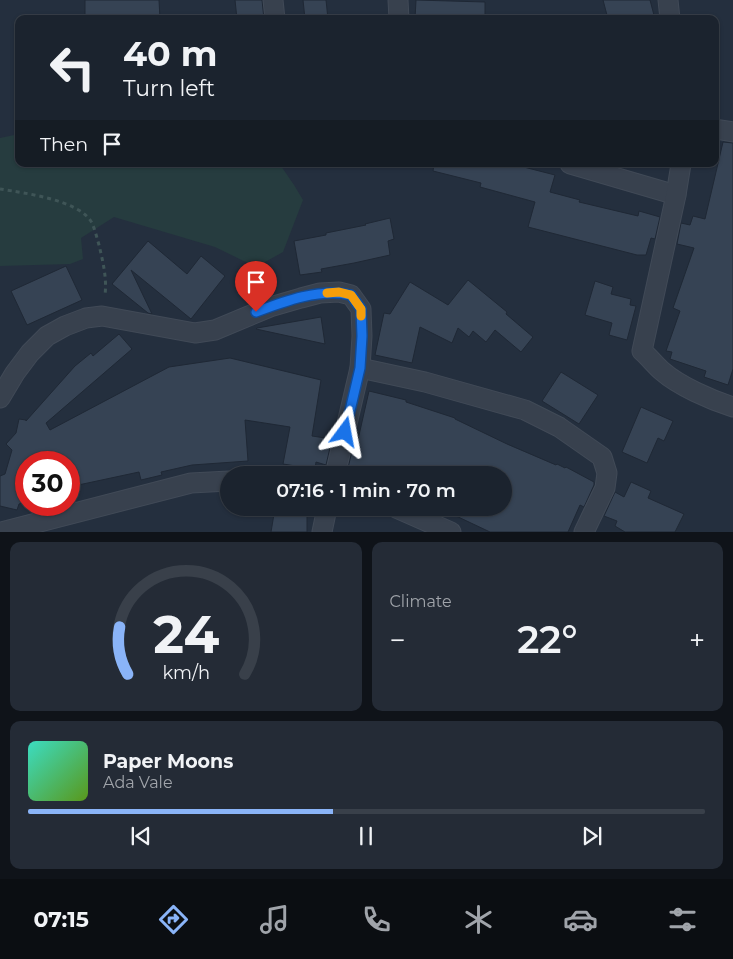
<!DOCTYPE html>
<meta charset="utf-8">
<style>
:root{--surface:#1b232e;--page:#242b36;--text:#f1f3f6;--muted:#a0a4aa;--line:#39404a;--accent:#8ab4f8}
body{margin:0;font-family:Montserrat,sans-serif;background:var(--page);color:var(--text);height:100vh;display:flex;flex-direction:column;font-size:19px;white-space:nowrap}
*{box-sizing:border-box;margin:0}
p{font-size:16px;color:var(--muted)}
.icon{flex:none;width:28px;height:28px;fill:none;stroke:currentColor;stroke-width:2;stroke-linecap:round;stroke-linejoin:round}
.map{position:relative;height:532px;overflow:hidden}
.panel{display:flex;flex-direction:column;gap:10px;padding:10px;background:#0f1319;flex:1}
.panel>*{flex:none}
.top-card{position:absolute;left:15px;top:15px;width:704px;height:152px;border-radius:10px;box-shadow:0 1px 4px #0004,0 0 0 1px var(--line);background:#1b232e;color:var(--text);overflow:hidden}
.speed{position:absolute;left:15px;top:451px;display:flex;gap:10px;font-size:25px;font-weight:700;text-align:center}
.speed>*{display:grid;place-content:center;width:65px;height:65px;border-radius:50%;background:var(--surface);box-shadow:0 1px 4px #0004,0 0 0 1px var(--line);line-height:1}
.speed .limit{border:8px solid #d22;background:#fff;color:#111}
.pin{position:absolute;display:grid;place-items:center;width:42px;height:42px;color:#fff;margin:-51px -21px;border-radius:50% 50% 50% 0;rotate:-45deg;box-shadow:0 0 5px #0007}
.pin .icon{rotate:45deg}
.me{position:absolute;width:55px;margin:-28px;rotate:13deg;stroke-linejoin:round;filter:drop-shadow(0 0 4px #0008)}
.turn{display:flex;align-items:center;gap:18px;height:105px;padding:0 25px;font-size:22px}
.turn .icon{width:65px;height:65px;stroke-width:2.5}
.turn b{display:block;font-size:35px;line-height:42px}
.then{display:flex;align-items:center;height:48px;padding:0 25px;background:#0003;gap:10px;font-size:19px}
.big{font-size:38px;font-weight:600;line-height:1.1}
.panel .card{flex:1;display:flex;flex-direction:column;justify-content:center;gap:8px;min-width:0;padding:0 18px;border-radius:10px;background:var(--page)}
.panel .dial{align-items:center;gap:0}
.dial svg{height:130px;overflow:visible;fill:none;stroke:var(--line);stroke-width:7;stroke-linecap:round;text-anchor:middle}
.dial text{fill:var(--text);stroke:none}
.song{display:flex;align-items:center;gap:15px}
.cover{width:60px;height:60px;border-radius:8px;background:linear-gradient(135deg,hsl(170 70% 55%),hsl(90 70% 35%))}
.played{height:5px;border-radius:2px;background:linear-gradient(90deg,var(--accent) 45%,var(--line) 45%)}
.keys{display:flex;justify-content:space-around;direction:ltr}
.heat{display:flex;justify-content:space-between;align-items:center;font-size:28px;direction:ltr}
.panel .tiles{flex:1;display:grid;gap:10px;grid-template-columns:1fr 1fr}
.card:last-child{grid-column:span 2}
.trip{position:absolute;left:220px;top:466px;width:292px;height:50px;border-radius:25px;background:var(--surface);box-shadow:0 1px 4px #0004,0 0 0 1px var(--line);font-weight:600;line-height:50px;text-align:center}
.menu{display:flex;height:80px;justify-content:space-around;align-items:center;background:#0b0e12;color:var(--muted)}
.menu .icon{width:35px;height:35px}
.menu .selected{color:var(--accent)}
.menu b{font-size:22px;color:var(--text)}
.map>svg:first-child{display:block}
.green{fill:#263c3f}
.building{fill:#364354;stroke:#1f2835}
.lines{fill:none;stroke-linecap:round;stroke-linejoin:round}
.minor-casing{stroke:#414a57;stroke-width:21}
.path{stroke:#3f5557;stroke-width:3;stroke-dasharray:4 4;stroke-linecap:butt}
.minor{stroke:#38414e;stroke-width:19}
.route-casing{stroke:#114b97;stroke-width:12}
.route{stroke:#1a73e8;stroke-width:9}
.slow{stroke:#f59e0b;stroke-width:9}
</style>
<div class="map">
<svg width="733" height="532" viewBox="0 0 733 532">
<rect width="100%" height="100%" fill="#242f3e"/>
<path class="green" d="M 19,134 L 19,164 L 265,164 L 281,166 L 294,185 L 303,200 L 283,252 L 256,267 L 215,247 L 114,217 L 81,238 L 83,259 L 70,264 L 0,266 L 0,138 Z"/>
<g class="building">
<path d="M 85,0 L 159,0 L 160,19 L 85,19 Z"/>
<path d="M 235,0 L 262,0 L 264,19 L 237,19 Z"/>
<path d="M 303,0 L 326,0 L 328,19 L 305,19 Z"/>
<path d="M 416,0 L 485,2 L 485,19 L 415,19 Z"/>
<path d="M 603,0 L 650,0 L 655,19 L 608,19 Z"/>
<path d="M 723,142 L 733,143 L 733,369 L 728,385 L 704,377 L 706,371 L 670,359 L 672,352 L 666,351 L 680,311 L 673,308 L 694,248 L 677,244 L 681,223 L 690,225 L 693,216 L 705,219 Z"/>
<path d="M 434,164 L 512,164 L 555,175 L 550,192 L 580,200 L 579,202 L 638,216 L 639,211 L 660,217 L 655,239 L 651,238 L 646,255 L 637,255 L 528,227 L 535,202 L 480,187 L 481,183 L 433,171 Z"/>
<path d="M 390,218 L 394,239 L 388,241 L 390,255 L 354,263 L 321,269 L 322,272 L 300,275 L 294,241 L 326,235 L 326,233 L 366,225 L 365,224 Z"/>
<path d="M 148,241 L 187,274 L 201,256 L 225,276 L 191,319 L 131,270 L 152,314 L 148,313 L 112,284 Z"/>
<path d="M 66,266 L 82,300 L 27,325 L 11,291 Z"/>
<path d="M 468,280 L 507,312 L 506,314 L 533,337 L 521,352 L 495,330 L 486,342 L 473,331 L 469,337 L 458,328 L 452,343 L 420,327 L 412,363 L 375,355 L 384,313 L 390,314 L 410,282 L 448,305 Z"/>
<path d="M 595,281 L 613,287 L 611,294 L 631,299 L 630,305 L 636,306 L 627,340 L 609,335 L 612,323 L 585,315 Z"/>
<path d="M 321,317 L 325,344 L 256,329 L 257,328 Z"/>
<path d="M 119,334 L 132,349 L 46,423 L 50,430 L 169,367 L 230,358 L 321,380 L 312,436 L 332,439 L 326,465 L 316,462 L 315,469 L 283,464 L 290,427 L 245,420 L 248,461 L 192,465 L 161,472 L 162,475 L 141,480 L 139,472 L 69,487 L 69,462 L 26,462 L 26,502 L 19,504 L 17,510 L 0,506 L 0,476 L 5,474 L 12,450 L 6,444 L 16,433 L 19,419 L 26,420 L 26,421 L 75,366 L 91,353 L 93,356 Z"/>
<path d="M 561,372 L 598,395 L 579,424 L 542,401 Z"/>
<path d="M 369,391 L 406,400 L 406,402 L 455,418 L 455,419 L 507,444 L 556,465 L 557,464 L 565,468 L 566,467 L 594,482 L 594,485 L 584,507 L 580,505 L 568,532 L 490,532 L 454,515 L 456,511 L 452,509 L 453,508 L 504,508 L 504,475 L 357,475 L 347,472 L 354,443 L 357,444 Z"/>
<path d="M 641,407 L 673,421 L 664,441 L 658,438 L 647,463 L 622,452 Z"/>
<path d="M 631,482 L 651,491 L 648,498 L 684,514 L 675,532 L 625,532 L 615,526 L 617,521 L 604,516 L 615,492 L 624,497 Z"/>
<path d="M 275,508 L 307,508 L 307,532 L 271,532 Z"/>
</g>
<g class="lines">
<defs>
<g id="minor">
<path d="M 273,0 L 275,19"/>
<path d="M 398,0 L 399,19"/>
<path d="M 668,0 L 670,19"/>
<path d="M 715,129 L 733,132"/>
<path d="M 570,164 L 676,195"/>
<path d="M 681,164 L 676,195 L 642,351 C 649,357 655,365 662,371 C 679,386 711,400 733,407"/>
<path d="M 360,368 L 425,382 L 525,410 L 559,427 L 602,457 L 607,473 L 605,488 L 584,532"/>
<path d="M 0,398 L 15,373 L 30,353 L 47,336 L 65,326 L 86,318 L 102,316 L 195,333 L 215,330 L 270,307 L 301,298 L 320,293 L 339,292 L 351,295 L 361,309 L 362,336 L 360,368 L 335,475"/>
<path d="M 396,508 L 451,532"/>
<path d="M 1,532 L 191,483 L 229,481"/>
<path d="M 322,532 L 327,508"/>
</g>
</defs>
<use href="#minor" class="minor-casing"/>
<path class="path" d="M 0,189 C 24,193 80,200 92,223 C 95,230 97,238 99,245 C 103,262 107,278 105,295"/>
<use href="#minor" class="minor"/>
</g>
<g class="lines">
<defs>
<path id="route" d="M 256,312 C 285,301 320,288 351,295 L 361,309 L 362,336 L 360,368 L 345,432"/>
</defs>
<use href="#route" class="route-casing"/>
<use href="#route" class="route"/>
<path class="slow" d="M 327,293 L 339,292 L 351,295 L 361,309 L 361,316"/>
</g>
</svg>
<div class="speed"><div class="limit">30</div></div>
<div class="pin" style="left:256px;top:312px;background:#d93025"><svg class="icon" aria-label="arrive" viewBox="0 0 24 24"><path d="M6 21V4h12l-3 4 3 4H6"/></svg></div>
<svg class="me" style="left:345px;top:432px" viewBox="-20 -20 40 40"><path d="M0-17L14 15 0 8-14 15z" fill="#1a73e8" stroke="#fff" stroke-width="4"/></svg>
<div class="trip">07:16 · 1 min · 70 m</div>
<div class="top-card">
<div class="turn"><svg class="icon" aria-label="left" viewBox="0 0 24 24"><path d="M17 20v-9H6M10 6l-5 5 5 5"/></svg><div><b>40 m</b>Turn left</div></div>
<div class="then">Then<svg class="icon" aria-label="arrive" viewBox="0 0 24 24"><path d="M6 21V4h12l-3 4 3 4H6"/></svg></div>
</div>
</div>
<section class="panel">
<div class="tiles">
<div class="card dial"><svg viewBox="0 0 100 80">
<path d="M14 69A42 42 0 1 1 86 69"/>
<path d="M14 69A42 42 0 0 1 9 40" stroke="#8ab4f8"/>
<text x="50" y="56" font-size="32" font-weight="700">24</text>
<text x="50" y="72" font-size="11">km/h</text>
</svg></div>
<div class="card"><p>Climate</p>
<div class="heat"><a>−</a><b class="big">22°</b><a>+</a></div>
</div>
<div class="card">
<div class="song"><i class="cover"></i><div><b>Paper Moons</b><p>Ada Vale</p></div></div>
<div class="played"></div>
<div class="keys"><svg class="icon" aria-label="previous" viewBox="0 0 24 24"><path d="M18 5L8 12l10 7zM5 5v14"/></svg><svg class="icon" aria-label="pause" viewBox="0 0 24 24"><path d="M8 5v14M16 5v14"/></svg><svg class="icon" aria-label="next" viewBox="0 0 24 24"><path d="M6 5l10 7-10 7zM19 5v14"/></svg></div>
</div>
</div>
</section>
<nav class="menu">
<b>07:15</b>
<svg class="icon selected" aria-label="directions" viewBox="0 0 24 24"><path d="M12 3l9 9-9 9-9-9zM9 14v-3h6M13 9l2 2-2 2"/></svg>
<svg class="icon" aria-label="music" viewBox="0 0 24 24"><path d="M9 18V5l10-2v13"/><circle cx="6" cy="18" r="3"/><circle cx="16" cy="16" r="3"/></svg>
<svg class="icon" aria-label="phone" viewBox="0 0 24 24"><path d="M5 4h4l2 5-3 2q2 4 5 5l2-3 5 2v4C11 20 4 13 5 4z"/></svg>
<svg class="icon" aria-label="climate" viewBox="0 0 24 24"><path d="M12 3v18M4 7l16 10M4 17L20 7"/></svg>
<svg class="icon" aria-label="car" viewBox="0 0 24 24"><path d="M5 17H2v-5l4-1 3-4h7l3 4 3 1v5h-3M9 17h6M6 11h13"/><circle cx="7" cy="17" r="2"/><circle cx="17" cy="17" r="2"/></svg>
<svg class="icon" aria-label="filters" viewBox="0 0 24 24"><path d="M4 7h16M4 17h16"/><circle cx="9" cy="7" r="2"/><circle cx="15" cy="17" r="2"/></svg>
</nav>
